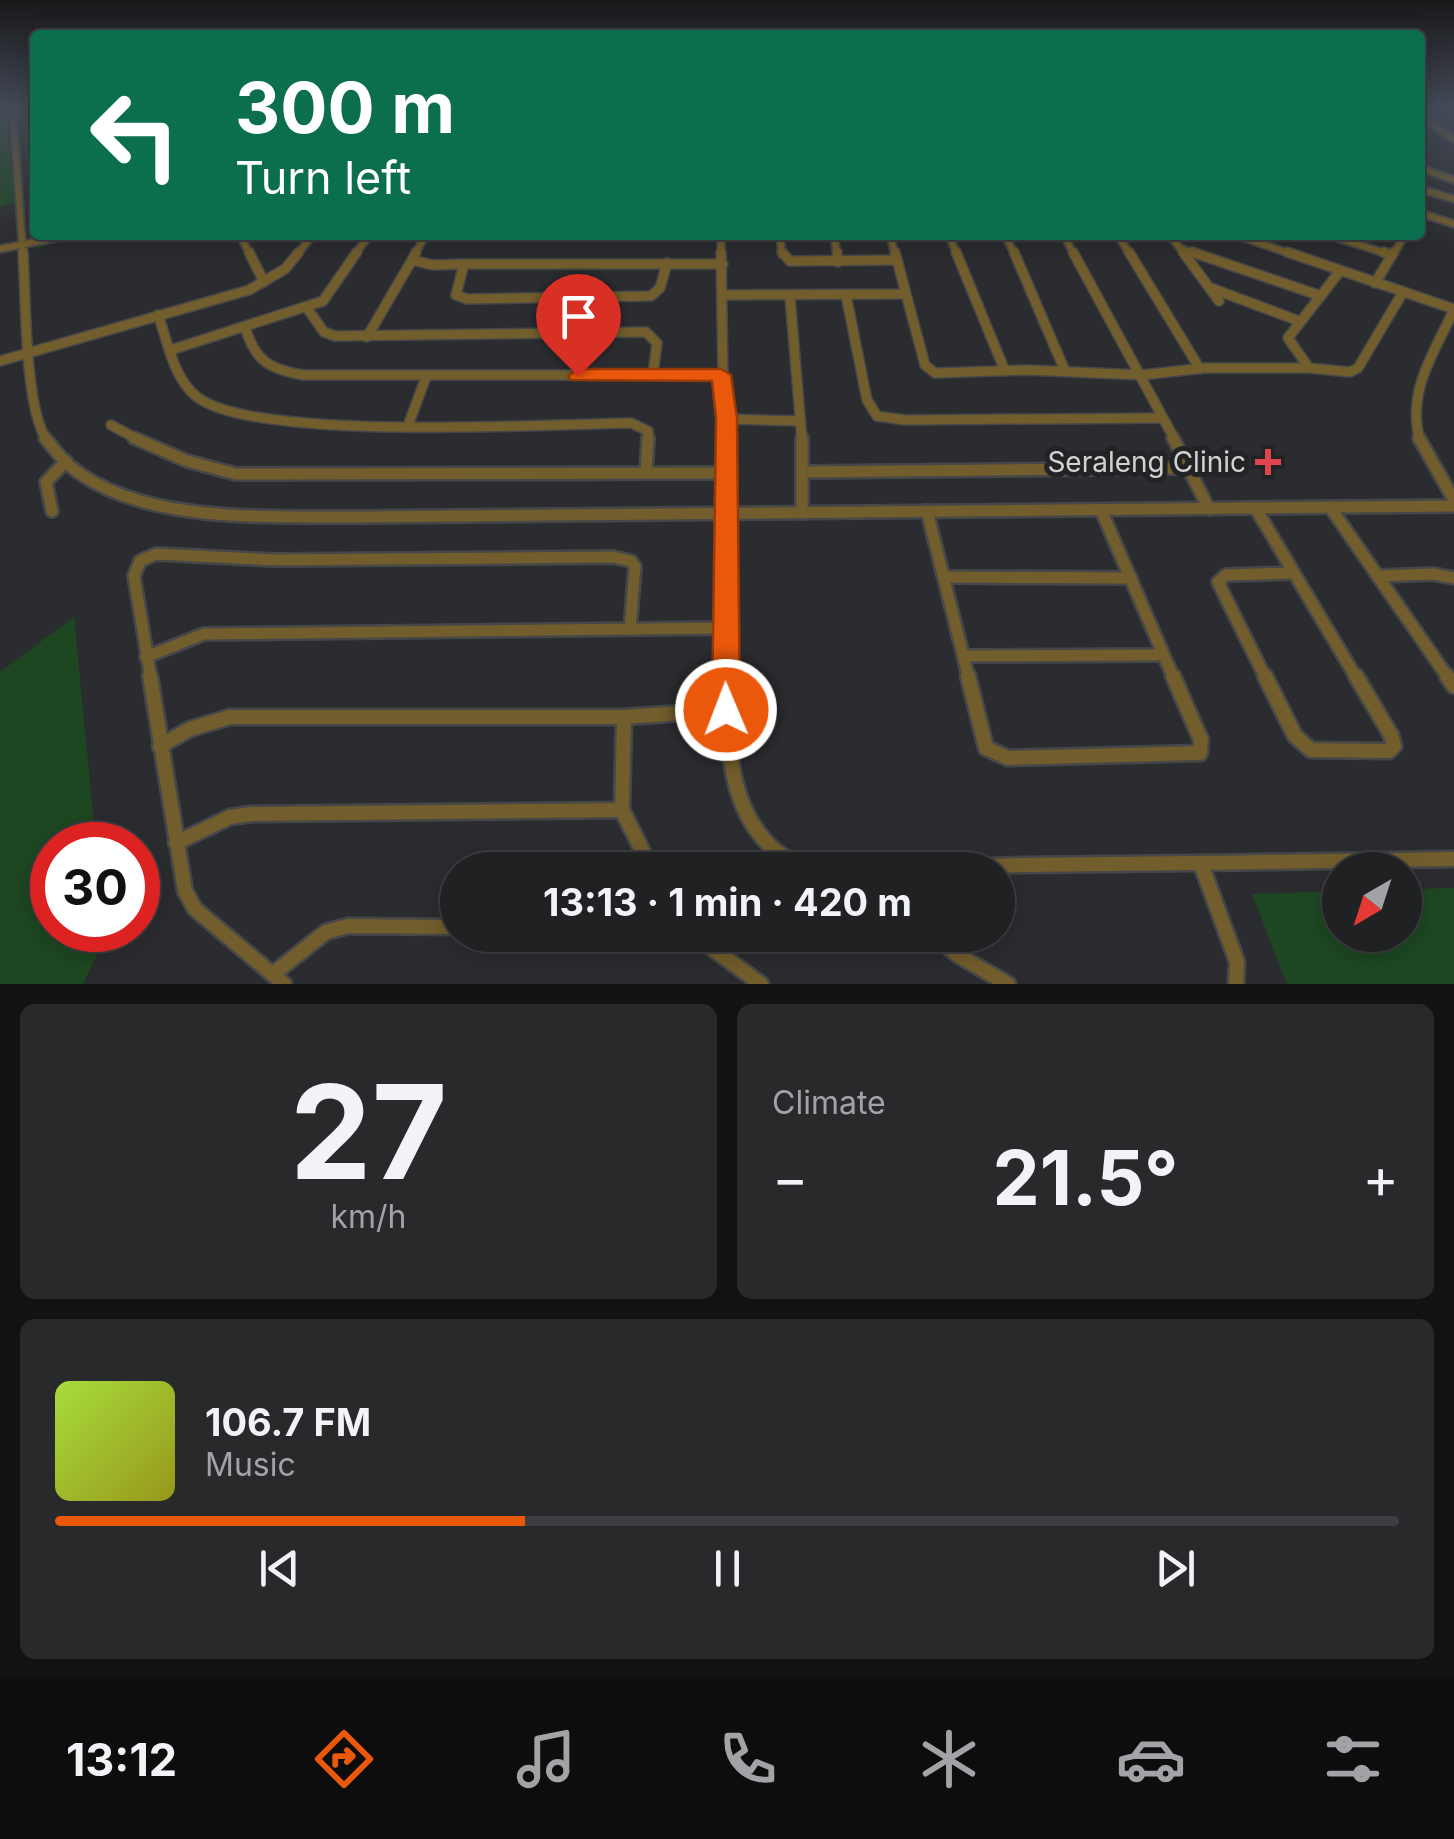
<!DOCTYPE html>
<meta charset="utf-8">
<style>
:root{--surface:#202123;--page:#28292b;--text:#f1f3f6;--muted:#a2a3a6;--line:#3d3e41;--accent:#ea580c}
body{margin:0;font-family:Inter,sans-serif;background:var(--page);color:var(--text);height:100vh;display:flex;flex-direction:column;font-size:38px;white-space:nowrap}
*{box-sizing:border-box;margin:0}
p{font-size:32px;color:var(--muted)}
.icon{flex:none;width:55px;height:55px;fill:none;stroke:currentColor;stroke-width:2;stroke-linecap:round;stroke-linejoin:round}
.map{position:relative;height:984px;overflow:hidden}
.details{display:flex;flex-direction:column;gap:20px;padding:20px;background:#121213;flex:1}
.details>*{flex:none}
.hud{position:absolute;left:30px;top:30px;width:1395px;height:210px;border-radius:10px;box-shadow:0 5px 25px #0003,0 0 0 2px var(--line);background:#0b6e4f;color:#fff;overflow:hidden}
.needle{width:65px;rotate:219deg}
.buttons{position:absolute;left:1322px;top:852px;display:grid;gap:20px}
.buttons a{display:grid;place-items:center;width:100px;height:100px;border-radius:50%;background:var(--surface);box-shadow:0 5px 25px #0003,0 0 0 2px var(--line);font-size:50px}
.speed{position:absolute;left:30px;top:822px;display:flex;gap:20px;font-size:50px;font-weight:700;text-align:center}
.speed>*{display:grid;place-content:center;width:130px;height:130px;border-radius:50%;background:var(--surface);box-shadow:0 5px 25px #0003,0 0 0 2px var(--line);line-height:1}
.speed .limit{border:15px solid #d22;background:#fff;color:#111}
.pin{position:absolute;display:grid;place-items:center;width:85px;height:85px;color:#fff;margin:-102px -42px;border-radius:50% 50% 50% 0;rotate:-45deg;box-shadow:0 0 10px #0007}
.pin .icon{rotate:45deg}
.me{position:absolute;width:110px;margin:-55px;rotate:359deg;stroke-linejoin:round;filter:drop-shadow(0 0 8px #0008)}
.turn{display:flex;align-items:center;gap:35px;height:210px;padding:0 40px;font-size:45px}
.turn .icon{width:130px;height:130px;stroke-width:2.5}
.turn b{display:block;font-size:70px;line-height:85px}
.big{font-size:75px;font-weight:700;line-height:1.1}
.details .tile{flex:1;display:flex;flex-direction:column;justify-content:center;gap:15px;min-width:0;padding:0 35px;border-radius:15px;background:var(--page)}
.details .dial{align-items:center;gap:0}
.dial b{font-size:130px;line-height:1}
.song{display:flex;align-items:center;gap:30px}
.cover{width:120px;height:120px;border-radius:15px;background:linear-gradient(135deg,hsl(80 70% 55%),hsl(60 70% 35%))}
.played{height:10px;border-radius:5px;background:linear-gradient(90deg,var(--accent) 35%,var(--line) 35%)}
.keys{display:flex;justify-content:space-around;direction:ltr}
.heat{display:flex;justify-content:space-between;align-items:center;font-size:55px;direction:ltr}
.details .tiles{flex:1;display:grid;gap:20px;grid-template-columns:1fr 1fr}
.tile:last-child{grid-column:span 2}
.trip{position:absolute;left:440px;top:852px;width:575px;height:100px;border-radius:50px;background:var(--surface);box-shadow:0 5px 25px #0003,0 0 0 2px var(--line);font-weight:700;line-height:100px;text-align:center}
.tabs{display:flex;height:160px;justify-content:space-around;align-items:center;background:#0d0d0e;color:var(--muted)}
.tabs .icon{width:70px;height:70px}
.tabs .active{color:var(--accent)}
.tabs b{font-size:45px;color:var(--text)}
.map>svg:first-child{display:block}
.green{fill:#1d4721}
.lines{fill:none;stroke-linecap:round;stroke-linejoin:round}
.minor-far3-casing{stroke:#464749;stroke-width:10}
.minor-far2-casing{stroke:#464749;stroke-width:12}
.minor-far1-casing{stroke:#464749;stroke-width:16}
.minor-casing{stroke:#464749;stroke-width:19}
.minor-far3{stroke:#725d2c;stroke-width:6}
.minor-far2{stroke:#725d2c;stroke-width:9}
.minor-far1{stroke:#725d2c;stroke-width:11}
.minor{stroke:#725d2c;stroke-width:14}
.route{fill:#ea580c;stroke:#983908;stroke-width:2.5}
.health-dot{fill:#e0444e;stroke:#222325;stroke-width:4}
.labels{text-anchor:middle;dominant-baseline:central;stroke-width:10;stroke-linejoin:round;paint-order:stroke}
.poi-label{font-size:28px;fill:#d2d2d4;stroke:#222325;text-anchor:end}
</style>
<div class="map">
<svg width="1454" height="984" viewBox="0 0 1454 984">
<rect width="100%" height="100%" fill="#2b2c2f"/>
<g class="green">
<path d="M 0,109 L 4,109 L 16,203 L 0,207 Z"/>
<path d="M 20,109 L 35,109 L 35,235 L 74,235 L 36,249 Z"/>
<path d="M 74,617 L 96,845 L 52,845 L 52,930 L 102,930 L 104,941 L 83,984 L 0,984 L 0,672 Z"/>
<path d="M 1454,888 L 1454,984 L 1287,984 L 1252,894 L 1340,891 L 1340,935 L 1405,935 L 1405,889 Z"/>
</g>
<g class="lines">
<defs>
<g id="minor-far3">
<path d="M 13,109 L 23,255"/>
<path d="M 1420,116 L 1454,139"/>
<path d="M 1420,168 L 1454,180"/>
<path d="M 1420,189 L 1454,199"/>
<path d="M 1420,213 L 1454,224"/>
<path d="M 240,235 L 250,255"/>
<path d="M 721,235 L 721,255"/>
<path d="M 780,235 L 782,255"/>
<path d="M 834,235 L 837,255"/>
<path d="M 890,235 L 895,255"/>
<path d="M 949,235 L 957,255"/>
<path d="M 1005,235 L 1015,255"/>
<path d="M 1064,235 L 1074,255"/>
<path d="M 1118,235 L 1130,255"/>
<path d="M 1170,235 L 1185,255"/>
<path d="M 1236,235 L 1294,255"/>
<path d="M 1328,235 L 1391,255"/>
<path d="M 0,249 L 69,235"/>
<path d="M 1182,249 L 1199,255"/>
<path d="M 297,255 L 312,236 L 446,235"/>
<path d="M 355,255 L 369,235"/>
<path d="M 415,255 L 425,235"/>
<path d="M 1393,255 L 1405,235"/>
</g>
<g id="minor-far2">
<path d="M 23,252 C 26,295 24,408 47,440"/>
<path d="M 249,252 L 264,282"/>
<path d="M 416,252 L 412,260 L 433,265 L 464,264 L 456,295 L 467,299 L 651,296 L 660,288 L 667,263"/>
<path d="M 721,252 L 724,440"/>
<path d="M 782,252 L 790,261 L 897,260"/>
<path d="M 837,252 L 838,262"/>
<path d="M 956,252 L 1005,371"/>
<path d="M 1014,252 L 1065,371"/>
<path d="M 1073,252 L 1175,440"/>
<path d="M 1129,252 L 1200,369"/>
<path d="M 1183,252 L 1219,301"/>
<path d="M 1192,252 L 1321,296"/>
<path d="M 1287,252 L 1454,309"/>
<path d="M 1383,252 L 1392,255"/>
<path d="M 464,264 L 723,264"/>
<path d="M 1340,271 L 1288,338 L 1309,368 L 1350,372 L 1358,368 L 1403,292"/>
<path d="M 1375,283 L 1394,252"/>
<path d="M 1211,288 L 1299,321"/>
<path d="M 906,294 L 925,365 L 935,373 L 1027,370 L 1142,375 L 1204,368 L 1309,368"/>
<path d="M 722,295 L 906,294 L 895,252"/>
<path d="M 846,295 L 867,400 L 877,416 L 905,420 L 1162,418"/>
<path d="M 790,298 L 802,440"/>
<path d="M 307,308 L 324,332 L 335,336 L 646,332 L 657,343 L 653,374"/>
<path d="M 158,315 C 168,342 173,378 197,397 C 256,442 546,424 631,423 L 648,431 L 648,440"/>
<path d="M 245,327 C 255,361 269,369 303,375 L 721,375"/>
<path d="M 367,337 L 412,260"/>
<path d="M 171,350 L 323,301 L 357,252"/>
<path d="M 0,361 L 249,290 L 285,269 L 299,252"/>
<path d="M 726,419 L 799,421"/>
<path d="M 409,423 L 426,377"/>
<path d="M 111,425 L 139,440"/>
<path d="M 1420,440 C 1406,393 1434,352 1454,310"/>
</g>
<g id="minor-far1">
<path d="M 45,438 C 53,447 61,459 71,467 C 143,525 271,516 359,517 L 1454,506"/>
<path d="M 134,438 L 187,461 L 236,474 L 726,473"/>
<path d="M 724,438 L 727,679"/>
<path d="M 1173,438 L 1209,509"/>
<path d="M 1419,438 L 1454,500"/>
<path d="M 805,472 L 1188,468"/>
<path d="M 646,473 L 648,438"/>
<path d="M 1330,507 L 1449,679"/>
<path d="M 1256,509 L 1357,679"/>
<path d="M 1101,510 L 1174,679"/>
<path d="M 52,511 L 46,482 L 66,461"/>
<path d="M 927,511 L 969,679"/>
<path d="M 802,513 L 802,438"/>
<path d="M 1380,576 L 1433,574 L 1454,578"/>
<path d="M 947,577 L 1131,578"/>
<path d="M 965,656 L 1162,655"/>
<path d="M 146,657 L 204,634 L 725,628"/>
<path d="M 151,679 L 134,576 L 140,561 L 156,554 L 275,560 L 613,557 L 631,561 L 635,567 L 630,629"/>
<path d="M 1266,679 L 1218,582 L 1226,575 L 1293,573"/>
</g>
<g id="minor">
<path d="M 150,676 L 185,891 L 195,909 L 284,984"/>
<path d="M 727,676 C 728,736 725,810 777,852 C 793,865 814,868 834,870 C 896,876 960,866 1023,865 C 1167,863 1310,862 1454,859"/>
<path d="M 968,676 L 986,748 L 1008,758 L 1200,753 L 1201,740 L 1173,676"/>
<path d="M 1265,676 L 1295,736 L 1311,750 L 1389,751 L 1394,746 L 1391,735 L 1356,676"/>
<path d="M 1447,676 L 1454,686"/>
<path d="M 624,717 L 622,810 L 652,870"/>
<path d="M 160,746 L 190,729 L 230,717 L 624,717 L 726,710"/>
<path d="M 176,843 L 230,817 L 251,814 L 622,810"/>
<path d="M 1201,864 L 1237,962 L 1236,984"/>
<path d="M 694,935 L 761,984"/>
<path d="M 934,935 L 959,956 L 1008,984"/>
<path d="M 273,974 L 326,932 L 348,926 L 458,927"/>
</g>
</defs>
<use href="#minor-far3" class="minor-far3-casing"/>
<use href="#minor-far2" class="minor-far2-casing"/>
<use href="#minor-far1" class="minor-far1-casing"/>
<use href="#minor" class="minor-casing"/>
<use href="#minor-far3" class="minor-far3"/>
<use href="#minor-far2" class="minor-far2"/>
<use href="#minor-far1" class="minor-far1"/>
<use href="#minor" class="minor"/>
</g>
<linearGradient id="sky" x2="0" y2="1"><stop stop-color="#18181a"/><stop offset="0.44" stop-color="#444b58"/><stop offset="1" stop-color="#444b58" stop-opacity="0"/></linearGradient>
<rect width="1454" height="247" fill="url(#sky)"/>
<path class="route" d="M 578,369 L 721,369 L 731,375 L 737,418 L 740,710 L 736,719 L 726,723 L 716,719 L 712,710 L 716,418 L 712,381 L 571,380 L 568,376 Z"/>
<path class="health-dot" d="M1263 447h10v10h10v10h-10v10h-10v-10h-10v-10h10z"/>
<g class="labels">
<g class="poi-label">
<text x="1246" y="462">Seraleng Clinic</text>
</g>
</g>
</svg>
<div class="buttons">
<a><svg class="needle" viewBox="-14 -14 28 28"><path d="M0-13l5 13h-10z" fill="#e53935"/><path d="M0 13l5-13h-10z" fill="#a2a3a6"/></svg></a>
</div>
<div class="speed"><div class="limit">30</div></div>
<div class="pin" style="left:578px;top:376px;background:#d93025"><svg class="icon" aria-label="arrive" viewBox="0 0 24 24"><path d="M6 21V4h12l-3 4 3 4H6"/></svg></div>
<svg class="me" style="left:726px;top:710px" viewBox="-20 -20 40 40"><circle r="17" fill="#ea580c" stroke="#fff" stroke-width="3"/><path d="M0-11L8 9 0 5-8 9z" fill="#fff"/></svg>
<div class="trip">13:13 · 1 min · 420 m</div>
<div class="hud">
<div class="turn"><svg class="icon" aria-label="left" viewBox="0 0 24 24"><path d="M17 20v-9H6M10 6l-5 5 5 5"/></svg><div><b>300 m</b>Turn left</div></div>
</div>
</div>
<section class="details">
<div class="tiles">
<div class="tile dial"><b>27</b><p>km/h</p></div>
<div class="tile"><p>Climate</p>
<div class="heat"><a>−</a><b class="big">21.5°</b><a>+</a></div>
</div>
<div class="tile">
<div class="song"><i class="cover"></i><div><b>106.7 FM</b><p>Music</p></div></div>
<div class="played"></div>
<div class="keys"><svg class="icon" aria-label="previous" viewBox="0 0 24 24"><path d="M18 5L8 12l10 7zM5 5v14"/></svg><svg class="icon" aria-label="pause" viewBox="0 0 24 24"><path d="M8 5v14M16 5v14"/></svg><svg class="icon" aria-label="next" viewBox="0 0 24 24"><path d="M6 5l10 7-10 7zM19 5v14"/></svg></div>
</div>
</div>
</section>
<nav class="tabs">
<b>13:12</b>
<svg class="icon active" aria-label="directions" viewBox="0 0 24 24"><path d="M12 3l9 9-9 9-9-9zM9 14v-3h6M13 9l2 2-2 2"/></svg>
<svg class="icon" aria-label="music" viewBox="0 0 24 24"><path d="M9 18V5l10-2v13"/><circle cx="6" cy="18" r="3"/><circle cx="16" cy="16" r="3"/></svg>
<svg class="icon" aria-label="phone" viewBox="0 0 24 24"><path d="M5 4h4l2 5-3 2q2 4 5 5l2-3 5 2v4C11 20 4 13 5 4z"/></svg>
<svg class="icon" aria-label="climate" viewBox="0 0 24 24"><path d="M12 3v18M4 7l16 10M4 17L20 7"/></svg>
<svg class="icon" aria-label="car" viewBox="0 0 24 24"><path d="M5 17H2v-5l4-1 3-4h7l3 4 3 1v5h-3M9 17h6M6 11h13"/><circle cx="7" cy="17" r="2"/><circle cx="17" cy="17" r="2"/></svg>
<svg class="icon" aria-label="filters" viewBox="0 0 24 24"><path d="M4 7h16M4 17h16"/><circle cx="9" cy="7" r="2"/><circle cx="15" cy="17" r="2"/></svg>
</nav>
